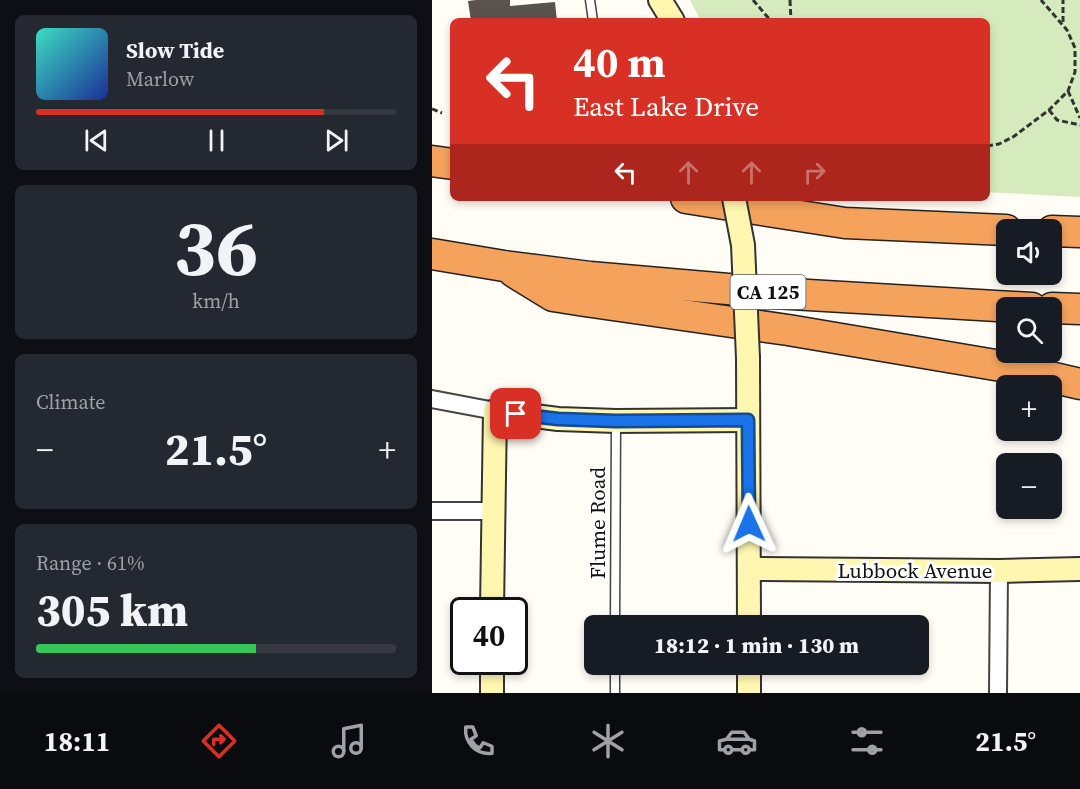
<!DOCTYPE html>
<meta charset="utf-8">
<style>
:root{--surface:#171b24;--page:#242831;--text:#f1f3f6;--muted:#9ea1a6;--line:#363941;--accent:#d93025}
body{margin:0;font-family:"Source Serif 4",serif;background:var(--page);color:var(--text);height:100vh;display:flex;flex-direction:column;font-size:22px;white-space:nowrap}
*{box-sizing:border-box;margin:0}
p{font-size:20px;color:var(--muted)}
.icon{flex:none;width:33px;height:33px;fill:none;stroke:currentColor;stroke-width:2;stroke-linecap:round;stroke-linejoin:round}
.map{position:relative;flex:1;overflow:hidden}
.sheet{display:flex;flex-direction:column;gap:15px;padding:15px;background:#0d0f14;width:432px}
.sheet>*{flex:none}
.guide{position:absolute;left:18px;top:18px;width:540px;height:183px;border-radius:9px;box-shadow:0 3px 9px #0003;background:#d93025;color:#fff;overflow:hidden}
.tools{position:absolute;left:564px;top:219px;display:grid;gap:12px}
.tools a{display:grid;place-items:center;width:66px;height:66px;border-radius:9px;background:var(--surface);box-shadow:0 3px 9px #0003;font-size:30px}
.speed{position:absolute;left:18px;top:597px;display:flex;gap:12px;font-size:30px;font-weight:700;text-align:center}
.speed>*{display:grid;place-content:center;width:78px;height:78px;border-radius:50%;background:var(--surface);box-shadow:0 3px 9px #0003;line-height:1}
.speed .limit{border:3px solid #111;border-radius:9px;background:#fff;color:#111}
.pin{position:absolute;display:grid;place-items:center;width:51px;height:51px;color:#fff;margin:-26px;border-radius:12px;box-shadow:0 3px 9px #0006}
.me{position:absolute;width:66px;margin:-33px;rotate:359deg;stroke-linejoin:round;filter:drop-shadow(0 0 4px #0008)}
.turn{display:flex;align-items:center;gap:21px;height:126px;padding:0 24px;font-size:27px}
.turn .icon{width:78px;height:78px;stroke-width:2.5}
.turn b{display:block;font-size:42px;line-height:51px}
.lanes{display:flex;align-items:center;height:57px;padding:0 24px;background:#0003;justify-content:center;gap:30px;direction:ltr}
.lanes .off{opacity:.35}
.big{font-size:45px;font-weight:800;line-height:1.1}
.sheet .card{flex:1;display:flex;flex-direction:column;justify-content:center;gap:9px;min-width:0;padding:0 21px;border-radius:9px;background:var(--page)}
.sheet .dial{align-items:center;gap:0}
.dial b{font-size:78px;line-height:1}
.song{display:flex;align-items:center;gap:18px}
.cover{width:72px;height:72px;border-radius:9px;background:linear-gradient(135deg,hsl(170 70% 55%),hsl(230 70% 35%))}
.played{height:6px;border-radius:3px;background:linear-gradient(90deg,var(--accent) 80%,var(--line) 80%)}
.keys{display:flex;justify-content:space-around;direction:ltr}
.heat{display:flex;justify-content:space-between;align-items:center;font-size:33px;direction:ltr}
.charge{height:9px;border-radius:4px;background:linear-gradient(90deg,#34c759 61%,var(--line) 0)}
.trip{position:absolute;left:152px;top:615px;width:345px;height:60px;border-radius:9px;background:var(--surface);box-shadow:0 3px 9px #0003;font-weight:800;line-height:60px;text-align:center}
.dock{display:flex;height:96px;justify-content:space-around;align-items:center;background:#090b0e;color:var(--muted)}
.dock .icon{width:42px;height:42px}
.dock .selected{color:var(--accent)}
.dock b{font-size:27px;color:var(--text)}
main{display:flex;flex:1;min-height:0}
.map>svg:first-child{display:block}
.green{fill:#d5ebbd}
.building{fill:#5a524d}
.lines{fill:none;stroke-linecap:round;stroke-linejoin:round}
.lane-casing{stroke:#444;stroke-width:11}
.street-casing{stroke:#444;stroke-width:20}
.secondary-casing{stroke:#333;stroke-width:26}
.highway-casing{stroke:#222;stroke-width:33}
.path{stroke:#333;stroke-width:3;stroke-dasharray:6 3;stroke-linecap:butt}
.lane{stroke:#fff;stroke-width:8}
.street{stroke:#fff;stroke-width:16}
.secondary{stroke:#fff6b0;stroke-width:22}
.highway{stroke:#f5a25d;stroke-width:30}
.secondary-bridge-casing{stroke:#333;stroke-width:26;stroke-linecap:butt}
.secondary-bridge{stroke:#fff6b0;stroke-width:22}
.route-casing{stroke:#114b97;stroke-width:15}
.route{stroke:#1a73e8;stroke-width:10}
.labels{text-anchor:middle;dominant-baseline:central;stroke-width:6;stroke-linejoin:round;paint-order:stroke}
.shield{fill:#fff;stroke:#585858;stroke-width:1.5}
.shield-label{font-size:20px;font-weight:bold;fill:#111}
.street-label{font-size:21px;fill:#111;stroke:#fff}
</style>
<main>
<section class="sheet">
<div class="card">
<div class="song"><i class="cover"></i><div><b>Slow Tide</b><p>Marlow</p></div></div>
<div class="played"></div>
<div class="keys"><svg class="icon" aria-label="previous" viewBox="0 0 24 24"><path d="M18 5L8 12l10 7zM5 5v14"/></svg><svg class="icon" aria-label="pause" viewBox="0 0 24 24"><path d="M8 5v14M16 5v14"/></svg><svg class="icon" aria-label="next" viewBox="0 0 24 24"><path d="M6 5l10 7-10 7zM19 5v14"/></svg></div>
</div>
<div class="card dial"><b>36</b><p>km/h</p></div>
<div class="card"><p>Climate</p>
<div class="heat"><a>−</a><b class="big">21.5°</b><a>+</a></div>
</div>
<div class="card"><p>Range · 61%</p><b class="big">305 km</b><div class="charge"></div></div>
</section>
<div class="map">
<svg width="648" height="693" viewBox="0 0 648 693">
<rect width="100%" height="100%" fill="#fffdf5"/>
<path class="green" d="M 258,0 L 648,0 L 648,197 L 555,192 L 555,21 L 269,21 Z"/>
<path class="building" d="M 44,0 L 78,0 L 78,6 L 123,2 L 125,21 L 39,21 L 36,1 Z"/>
<g class="lines">
<defs>
<g id="lane">
<path d="M 158,0 L 161,21"/>
<path d="M 183,626 L 184,422"/>
<path d="M 183,693 L 183,664"/>
</g>
<g id="street">
<path d="M 0,399 L 63,411"/>
<path d="M 0,511 L 61,511"/>
<path d="M 566,693 L 567,571"/>
</g>
<g id="secondary">
<path d="M 228,0 L 241,21"/>
<path d="M 316,358 L 317,626"/>
<path d="M 317,569 L 567,571 L 648,569"/>
<path d="M 60,610 L 63,411 L 126,419 L 184,421 L 316,420"/>
<path d="M 60,693 L 60,662"/>
<path d="M 317,693 L 317,664"/>
</g>
<g id="highway">
<path d="M 0,161 L 21,164"/>
<path d="M 254,198 L 413,223 L 574,230"/>
<path d="M 620,231 L 648,232"/>
<path d="M 0,254 L 72,266 L 158,277 L 342,293 L 600,308"/>
<path d="M 82,272 L 121,296 L 153,301 L 356,330 L 575,367 L 648,384"/>
<path d="M 620,308 L 648,309"/>
</g>
</defs>
<use href="#lane" class="lane-casing"/>
<use href="#street" class="street-casing"/>
<use href="#secondary" class="secondary-casing"/>
<use href="#highway" class="highway-casing"/>
<g class="path">
<path d="M 321,0 L 339,21"/>
<path d="M 358,0 L 359,21"/>
<path d="M 631,22 L 631,0"/>
<path d="M 636,91 L 648,118"/>
<path d="M 0,109 L 10,113"/>
<path d="M 617,110 L 625,120 L 648,125"/>
<path d="M 555,146 L 567,144 L 581,137 L 617,110 L 636,91 L 643,72 L 643,48 L 635,30 L 609,0"/>
</g>
<use href="#lane" class="lane"/>
<use href="#street" class="street"/>
<use href="#secondary" class="secondary"/>
<use href="#highway" class="highway"/>
<defs>
<path id="secondary-bridge" d="M 302,198 L 311,245 L 316,358"/>
</defs>
<use href="#secondary-bridge" class="secondary-bridge-casing"/>
<use href="#secondary-bridge" class="secondary-bridge"/>
</g>
<g class="lines">
<defs>
<path id="route" d="M 84,414 L 126,419 L 184,421 L 316,420 L 317,524"/>
</defs>
<use href="#route" class="route-casing"/>
<use href="#route" class="route"/>
</g>
<g class="labels">
<rect class="shield" x="298.5" y="275" width="75" height="34" rx="4.5"/>
<g class="shield-label">
<text x="336" y="292">CA 125</text>
</g>
<g class="street-label">
<text transform="translate(165 523) rotate(-90)">Flume Road</text>
<text x="483" y="570">Lubbock Avenue</text>
</g>
</g>
</svg>
<div class="tools">
<a><svg class="icon" aria-label="sound" viewBox="0 0 24 24"><path d="M4 9h4l5-4v14l-5-4H4zM17 9q2 3 0 6"/></svg></a>
<a><svg class="icon" aria-label="search" viewBox="0 0 24 24"><circle cx="10" cy="10" r="6"/><path d="M15 15l6 6"/></svg></a>
<a>+</a>
<a>−</a>
</div>
<div class="speed"><div class="limit">40</div></div>
<div class="pin" style="left:84px;top:414px;background:#d93025"><svg class="icon" aria-label="arrive" viewBox="0 0 24 24"><path d="M6 21V4h12l-3 4 3 4H6"/></svg></div>
<svg class="me" style="left:317px;top:524px" viewBox="-20 -20 40 40"><path d="M0-17L14 15 0 8-14 15z" fill="#1a73e8" stroke="#fff" stroke-width="4"/></svg>
<div class="trip">18:12 · 1 min · 130 m</div>
<div class="guide">
<div class="turn"><svg class="icon" aria-label="left" viewBox="0 0 24 24"><path d="M17 20v-9H6M10 6l-5 5 5 5"/></svg><div><b>40 m</b>East Lake Drive</div></div>
<div class="lanes"><svg class="icon" aria-label="left" viewBox="0 0 24 24"><path d="M17 20v-9H6M10 6l-5 5 5 5"/></svg><svg class="icon off" aria-label="ahead" viewBox="0 0 24 24"><path d="M12 20V5M6 11l6-6 6 6"/></svg><svg class="icon off" aria-label="ahead" viewBox="0 0 24 24"><path d="M12 20V5M6 11l6-6 6 6"/></svg><svg class="icon off" aria-label="right" viewBox="0 0 24 24"><path d="M7 20v-9h11M14 6l5 5-5 5"/></svg></div>
</div>
</div>
</main>
<nav class="dock">
<b>18:11</b>
<svg class="icon selected" aria-label="directions" viewBox="0 0 24 24"><path d="M12 3l9 9-9 9-9-9zM9 14v-3h6M13 9l2 2-2 2"/></svg>
<svg class="icon" aria-label="music" viewBox="0 0 24 24"><path d="M9 18V5l10-2v13"/><circle cx="6" cy="18" r="3"/><circle cx="16" cy="16" r="3"/></svg>
<svg class="icon" aria-label="phone" viewBox="0 0 24 24"><path d="M5 4h4l2 5-3 2q2 4 5 5l2-3 5 2v4C11 20 4 13 5 4z"/></svg>
<svg class="icon" aria-label="climate" viewBox="0 0 24 24"><path d="M12 3v18M4 7l16 10M4 17L20 7"/></svg>
<svg class="icon" aria-label="car" viewBox="0 0 24 24"><path d="M5 17H2v-5l4-1 3-4h7l3 4 3 1v5h-3M9 17h6M6 11h13"/><circle cx="7" cy="17" r="2"/><circle cx="17" cy="17" r="2"/></svg>
<svg class="icon" aria-label="filters" viewBox="0 0 24 24"><path d="M4 7h16M4 17h16"/><circle cx="9" cy="7" r="2"/><circle cx="15" cy="17" r="2"/></svg>
<b>21.5°</b>
</nav>
